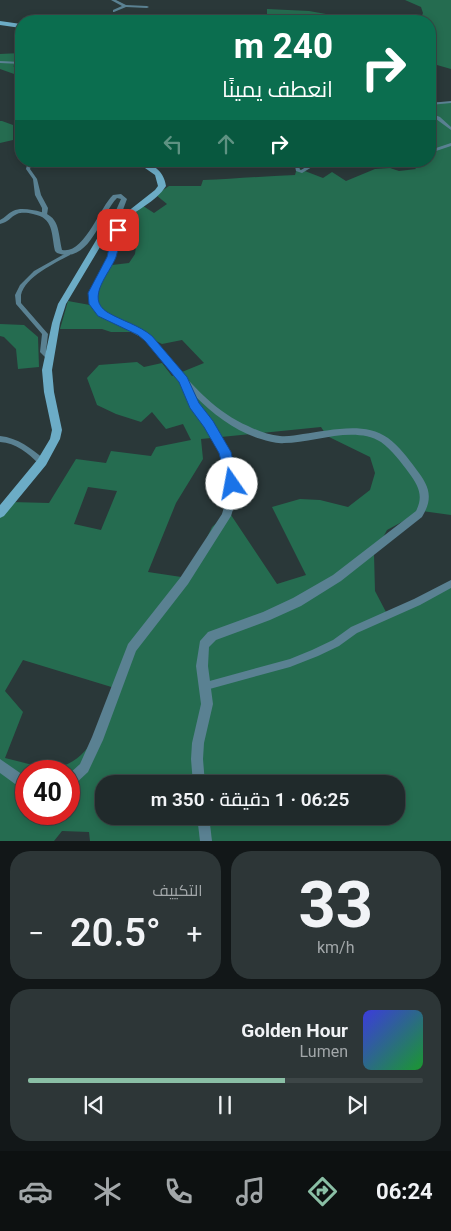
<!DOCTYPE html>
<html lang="ar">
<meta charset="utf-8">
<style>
:root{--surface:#202a2b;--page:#2d3637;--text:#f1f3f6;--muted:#a2a7a9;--line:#3d4647;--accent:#8abfa5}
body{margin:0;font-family:Roboto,Cairo,sans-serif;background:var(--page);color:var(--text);direction:rtl;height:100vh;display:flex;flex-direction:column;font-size:19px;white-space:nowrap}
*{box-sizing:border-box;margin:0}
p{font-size:16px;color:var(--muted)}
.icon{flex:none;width:28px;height:28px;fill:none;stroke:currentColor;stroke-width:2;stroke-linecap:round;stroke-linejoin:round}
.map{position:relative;height:841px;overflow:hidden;direction:ltr}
.panel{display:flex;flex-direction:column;gap:10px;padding:10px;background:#121718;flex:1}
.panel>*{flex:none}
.hud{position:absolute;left:15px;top:15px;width:421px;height:152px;border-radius:20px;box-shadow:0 2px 8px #0003,0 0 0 1px var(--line);direction:rtl;background:#0b6e4f;color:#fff;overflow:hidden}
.speed{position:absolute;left:15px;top:760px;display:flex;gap:10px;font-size:25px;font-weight:700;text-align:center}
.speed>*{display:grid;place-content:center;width:65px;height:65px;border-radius:50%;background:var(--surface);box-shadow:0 2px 8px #0003,0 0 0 1px var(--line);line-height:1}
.speed .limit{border:8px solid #d22;background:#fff;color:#111}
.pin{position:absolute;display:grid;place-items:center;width:42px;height:42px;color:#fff;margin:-21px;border-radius:10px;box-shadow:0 2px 8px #0006}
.me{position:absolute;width:55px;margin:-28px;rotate:348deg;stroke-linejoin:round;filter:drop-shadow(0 0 4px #0008)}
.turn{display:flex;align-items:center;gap:18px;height:105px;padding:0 20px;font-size:22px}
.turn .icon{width:65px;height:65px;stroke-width:2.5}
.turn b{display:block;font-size:35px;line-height:42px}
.lanes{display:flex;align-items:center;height:48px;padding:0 20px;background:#0003;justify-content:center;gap:25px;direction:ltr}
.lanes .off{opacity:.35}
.big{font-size:38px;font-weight:600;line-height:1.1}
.panel .widget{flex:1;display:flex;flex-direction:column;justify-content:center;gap:8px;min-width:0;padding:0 18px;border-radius:20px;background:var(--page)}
.panel .dial{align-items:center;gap:0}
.dial b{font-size:65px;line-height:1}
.song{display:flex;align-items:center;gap:15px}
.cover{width:60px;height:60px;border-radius:8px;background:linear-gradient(135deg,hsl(240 70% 55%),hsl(130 70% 35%))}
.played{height:5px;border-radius:2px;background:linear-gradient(90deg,var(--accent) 65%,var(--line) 65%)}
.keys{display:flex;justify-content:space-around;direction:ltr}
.heat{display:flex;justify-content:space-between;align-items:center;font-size:28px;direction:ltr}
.panel .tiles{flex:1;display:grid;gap:10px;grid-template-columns:1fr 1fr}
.widget:last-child{grid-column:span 2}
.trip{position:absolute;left:95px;top:775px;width:310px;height:50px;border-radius:20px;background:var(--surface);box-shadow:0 2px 8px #0003,0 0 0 1px var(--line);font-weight:600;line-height:50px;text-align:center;direction:rtl}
.tabs{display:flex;height:80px;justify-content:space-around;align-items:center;background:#0d1111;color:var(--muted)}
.tabs .icon{width:35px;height:35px}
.tabs .on{color:var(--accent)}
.tabs b{font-size:22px;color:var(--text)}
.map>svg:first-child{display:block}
.green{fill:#256c50;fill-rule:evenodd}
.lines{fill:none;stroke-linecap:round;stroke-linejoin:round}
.minor{fill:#5a8192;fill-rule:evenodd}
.tertiary{fill:#5a8192;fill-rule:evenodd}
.secondary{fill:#6cacc6;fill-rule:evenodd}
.route{fill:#1a73e8;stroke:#114b97}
</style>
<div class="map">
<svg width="451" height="841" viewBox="0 0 451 841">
<rect width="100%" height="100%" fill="#2a3839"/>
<g class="green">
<path d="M 405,0 L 451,0 L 451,69 L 430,63 L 430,21 L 420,21 L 423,13 L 421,7 Z"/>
<path d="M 267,9 L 309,11 L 366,21 L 290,21 L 267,16 Z"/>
<path d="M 21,53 L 21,63 L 13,66 L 21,70 L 21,72 L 17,75 L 0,69 L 0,54 Z"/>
<path d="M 430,102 L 451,102 L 451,515 L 422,511 L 387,530 L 374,554 L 375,591 L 386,612 L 451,584 L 451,841 L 90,841 L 89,832 L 62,831 L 54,841 L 0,841 L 0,509 L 11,502 L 49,503 L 76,459 L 106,463 L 111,451 L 151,456 L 156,447 L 191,440 L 183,424 L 166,429 L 152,412 L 141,422 L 116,414 L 97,405 L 87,378 L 99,365 L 137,362 L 144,367 L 162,363 L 172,376 L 204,363 L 182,340 L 162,344 L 138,332 L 111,332 L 102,329 L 60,329 L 68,301 L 90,305 L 98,282 L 112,265 L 129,263 L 135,254 L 139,222 L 122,220 L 140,204 L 154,213 L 167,204 L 156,195 L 169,186 L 201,186 L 203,180 C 234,179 264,176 295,175 L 297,168 L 323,178 L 332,172 L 346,181 L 375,169 L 390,168 L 399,171 L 416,169 L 409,161 L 430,161 ZM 321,427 L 327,436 L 370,457 L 375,473 L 370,490 L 348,507 L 320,500 L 300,499 L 272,507 L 306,575 L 277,584 L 229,512 L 212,527 L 188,578 L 148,572 L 176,503 L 203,459 L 201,439 ZM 88,487 L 117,491 L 101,530 L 74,524 ZM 23,660 L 118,689 C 103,719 89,771 47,767 C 33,766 19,761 5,758 L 23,712 L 5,691 ZM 26,771 L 69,771 L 69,814 L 26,814 ZM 104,784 L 396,784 L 396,816 L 104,816 Z"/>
<path d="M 2,121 L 13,125 L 13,140 L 0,143 L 0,121 Z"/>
<path d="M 0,324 L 24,325 L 38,337 L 39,367 L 18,369 L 16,349 L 4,337 L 0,336 Z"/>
</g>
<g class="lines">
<g class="minor">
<path d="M 111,0 L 116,0 L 126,5 L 147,6 L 149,7 L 147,8 L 126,7 L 114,12 L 113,12 L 113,10 L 122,6 Z"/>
<path d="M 80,17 L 81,17 L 81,19 L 66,21 L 58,21 Z"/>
<path d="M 0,61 L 21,62 L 21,64 L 0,63 Z"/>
<path d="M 451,101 L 451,103 L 430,105 L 430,103 Z"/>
<path d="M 430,113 L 440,117 L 451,127 L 451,130 L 436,119 L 430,116 Z"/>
<path d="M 451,143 L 451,146 L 430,153 L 430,150 Z"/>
<path d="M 28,161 L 33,161 L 30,169 L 37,179 L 41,195 L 48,208 L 47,215 L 45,216 L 42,214 L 42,208 L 35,195 L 33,179 L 26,169 Z"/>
<path d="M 153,161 L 196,161 L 183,164 L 155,162 Z"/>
<path d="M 294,161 L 298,161 L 300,170 L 301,170 L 316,161 L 322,161 L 302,173 L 296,171 Z"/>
<path d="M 68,252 L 70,253 L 70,255 C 55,263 25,277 21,295 C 21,296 21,301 21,303 L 48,334 L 46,351 L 52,357 L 49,359 L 47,359 L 40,352 L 42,334 L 16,304 L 15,295 L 20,285 L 34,271 Z"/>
<path d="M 0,436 C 18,438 31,448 45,460 L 46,462 L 45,464 L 39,464 C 28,453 16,443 0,442 Z"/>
<path d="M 451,580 L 451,588 L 420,605 L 357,633 L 339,646 L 318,656 L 290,667 L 206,690 L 203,689 L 202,686 L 203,683 L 206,682 L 290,659 L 312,650 L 333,640 L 351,627 L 414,599 Z"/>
</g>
<g class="tertiary">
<path d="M 121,194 L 127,199 L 118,223 L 116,224 L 113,222 L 114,215 L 121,199 L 117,198 C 102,213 93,253 68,255 C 65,255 60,254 57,253 L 55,251 C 51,233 54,218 33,214 C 28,213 22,212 17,214 C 10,217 9,222 0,224 L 0,220 C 5,218 8,213 13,211 C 19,208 26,209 32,210 C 60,214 57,226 62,250 C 84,255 100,207 113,195 Z"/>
<path d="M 117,228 L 120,230 C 119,239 117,248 115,256 C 111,268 93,289 98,301 C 104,319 138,324 151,336 C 159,343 166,354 173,362 C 193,387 218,413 248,426 C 258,431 269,435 280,436 C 287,437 296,435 303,434 C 330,431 363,421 388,438 C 399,446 408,458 416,469 C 429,486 434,497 422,517 L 341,581 L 301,606 L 270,620 L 216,640 L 209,647 L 208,666 L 213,704 L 204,743 L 203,759 L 205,784 L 193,784 L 191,759 L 192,743 L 201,704 L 196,666 L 200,641 L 208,632 L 263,612 L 293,598 L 333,575 L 416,511 C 424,496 418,485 409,473 C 401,462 392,450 381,442 C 354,425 313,443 284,443 C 277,444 268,441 261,439 C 236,432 213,414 195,396 L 198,403 L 212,422 L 230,452 L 237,484 L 236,500 L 231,516 L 188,584 L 136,651 L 103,740 L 88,772 L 73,786 L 69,788 L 69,774 L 80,764 L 92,737 L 128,644 L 180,578 L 222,514 L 226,500 L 227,484 L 221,452 L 206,426 L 191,407 L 181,383 L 146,340 L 102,316 L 96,310 L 90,301 L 89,293 L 107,257 L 114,230 Z"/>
<path d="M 0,759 L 26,777 L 26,791 L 22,789 L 0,773 Z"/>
<path d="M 197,816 L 209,816 L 212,841 L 200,841 Z"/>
</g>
<g class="secondary">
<path d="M 0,21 L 21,24 L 21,28 L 0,25 Z"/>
<path d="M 135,161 C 150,161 164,170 166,186 C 155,203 136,209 124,222 C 116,231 114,245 100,247 L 66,304 L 60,323 L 52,370 L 54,392 L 62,430 L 60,439 L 46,465 L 4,516 L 0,518 L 0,505 L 38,459 L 50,439 L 52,430 L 44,392 L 42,370 L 52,323 L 58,304 L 104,227 L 122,216 L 155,190 L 158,186 L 155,175 Z"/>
</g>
</g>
<path class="route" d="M 118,227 L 122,230 C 120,238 119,248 116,257 C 110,273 85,298 107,312 C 122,321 139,325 152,336 L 187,377 L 199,403 L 213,421 L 231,452 L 238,484 L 236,488 L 228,488 L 219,453 L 204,427 L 190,408 L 179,382 L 145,341 L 138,335 L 98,316 L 89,304 L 88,293 L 107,257 L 113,230 Z"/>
</svg>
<div class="speed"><div class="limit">40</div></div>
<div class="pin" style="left:118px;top:230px;background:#d93025"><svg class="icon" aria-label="arrive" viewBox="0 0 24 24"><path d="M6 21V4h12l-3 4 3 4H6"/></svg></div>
<svg class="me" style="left:232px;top:484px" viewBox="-20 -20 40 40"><circle r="19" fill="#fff"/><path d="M0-13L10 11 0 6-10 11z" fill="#1a73e8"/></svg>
<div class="trip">06:25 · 1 دقيقة · 350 m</div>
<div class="hud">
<div class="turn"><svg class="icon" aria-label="right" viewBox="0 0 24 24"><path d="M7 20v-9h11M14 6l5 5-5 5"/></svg><div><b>240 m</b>انعطف يمينًا</div></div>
<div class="lanes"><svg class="icon off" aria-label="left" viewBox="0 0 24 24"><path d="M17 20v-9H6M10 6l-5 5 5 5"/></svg><svg class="icon off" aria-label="ahead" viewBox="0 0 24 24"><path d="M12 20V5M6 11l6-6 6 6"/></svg><svg class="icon" aria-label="right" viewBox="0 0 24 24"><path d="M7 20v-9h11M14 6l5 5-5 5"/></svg></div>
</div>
</div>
<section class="panel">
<div class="tiles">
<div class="widget dial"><b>33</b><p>km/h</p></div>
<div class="widget"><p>التكييف</p>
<div class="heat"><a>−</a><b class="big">20.5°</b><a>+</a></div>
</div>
<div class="widget">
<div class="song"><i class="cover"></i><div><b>Golden Hour</b><p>Lumen</p></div></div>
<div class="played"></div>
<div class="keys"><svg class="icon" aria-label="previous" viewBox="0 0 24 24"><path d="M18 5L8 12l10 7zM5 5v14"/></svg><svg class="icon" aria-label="pause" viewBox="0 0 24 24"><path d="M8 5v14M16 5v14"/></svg><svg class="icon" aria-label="next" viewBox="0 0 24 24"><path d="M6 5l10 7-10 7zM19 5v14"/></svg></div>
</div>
</div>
</section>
<nav class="tabs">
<b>06:24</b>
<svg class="icon on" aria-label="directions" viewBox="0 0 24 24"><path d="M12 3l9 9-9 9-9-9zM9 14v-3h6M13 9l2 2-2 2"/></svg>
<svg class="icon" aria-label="music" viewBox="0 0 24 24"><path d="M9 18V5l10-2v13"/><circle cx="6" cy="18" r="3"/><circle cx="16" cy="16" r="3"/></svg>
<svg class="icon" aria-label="phone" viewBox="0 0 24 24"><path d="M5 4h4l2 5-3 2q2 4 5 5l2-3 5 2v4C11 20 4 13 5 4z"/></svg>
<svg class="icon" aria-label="climate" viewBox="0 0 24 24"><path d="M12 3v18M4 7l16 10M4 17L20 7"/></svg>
<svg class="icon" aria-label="car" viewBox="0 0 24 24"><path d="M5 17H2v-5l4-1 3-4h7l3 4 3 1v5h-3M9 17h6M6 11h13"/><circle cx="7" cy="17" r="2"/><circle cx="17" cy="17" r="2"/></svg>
</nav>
